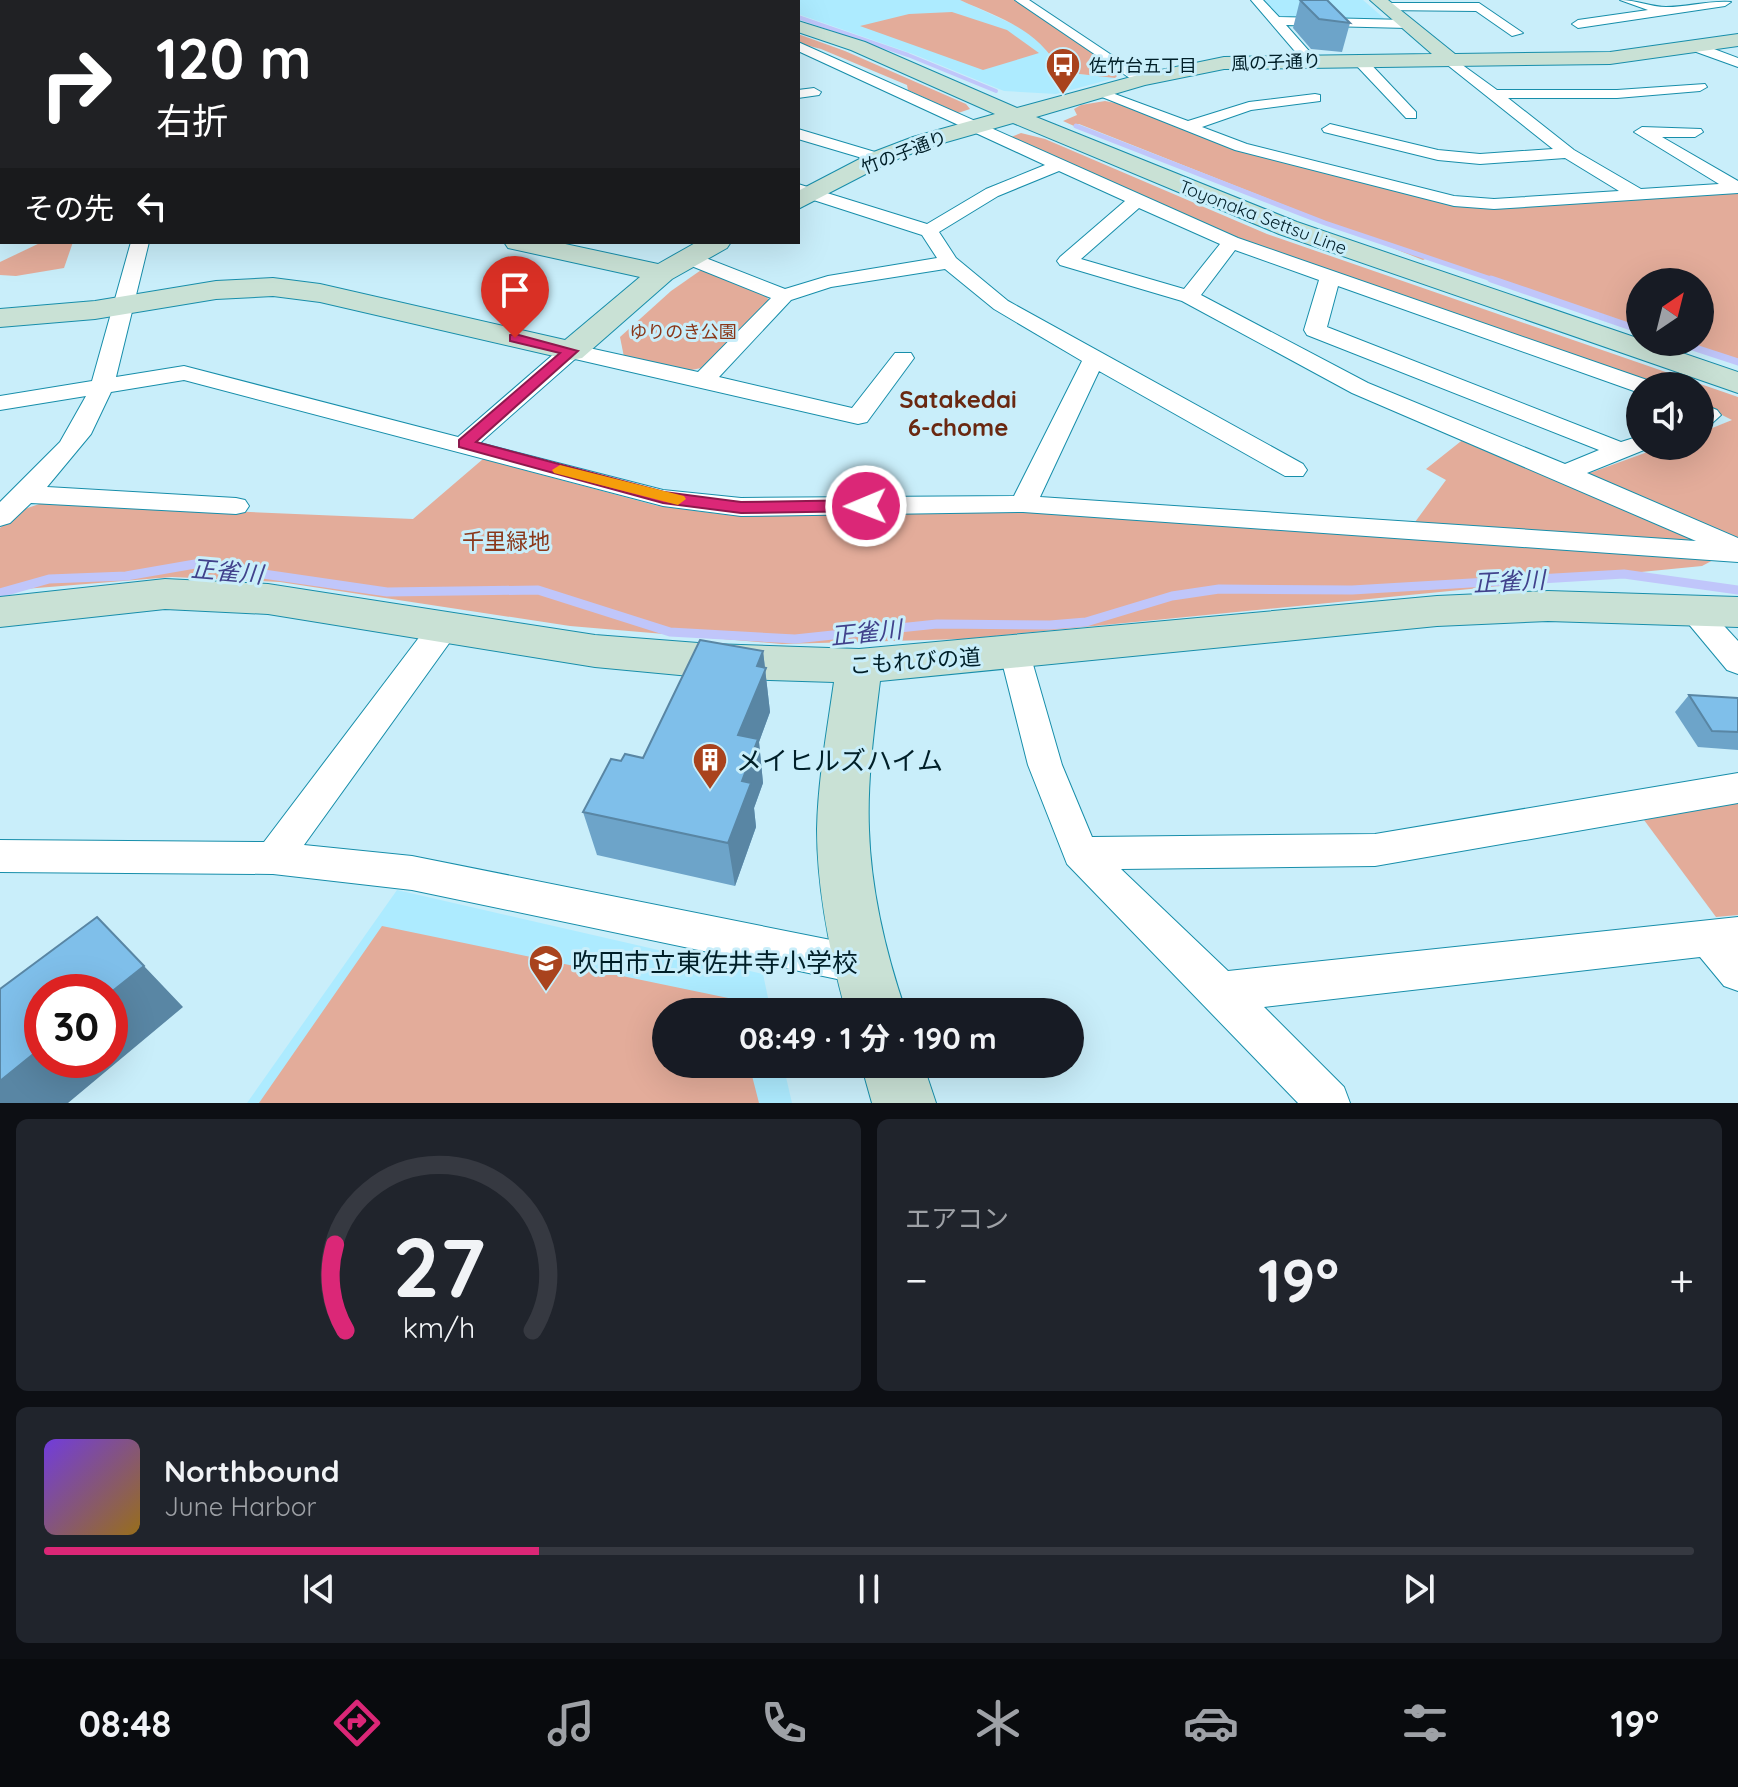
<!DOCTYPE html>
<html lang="ja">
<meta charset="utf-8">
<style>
:root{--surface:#171b24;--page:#20242c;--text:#f1f3f6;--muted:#9ea1a6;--line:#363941;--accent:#db2777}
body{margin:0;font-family:Quicksand,"Noto Sans JP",sans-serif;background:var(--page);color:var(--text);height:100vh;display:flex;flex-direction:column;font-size:30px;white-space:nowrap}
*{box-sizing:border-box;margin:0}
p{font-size:26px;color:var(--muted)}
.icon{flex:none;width:44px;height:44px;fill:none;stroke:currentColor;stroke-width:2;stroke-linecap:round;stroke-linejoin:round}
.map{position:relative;height:1103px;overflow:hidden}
.sheet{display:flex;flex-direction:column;gap:16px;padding:16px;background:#0d0f14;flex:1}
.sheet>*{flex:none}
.hud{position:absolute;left:0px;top:0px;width:800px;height:244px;box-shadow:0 8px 32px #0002;background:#202124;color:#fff;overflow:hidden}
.needle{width:52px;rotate:35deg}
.tools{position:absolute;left:1626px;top:268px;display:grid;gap:16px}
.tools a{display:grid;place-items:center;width:88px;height:88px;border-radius:50%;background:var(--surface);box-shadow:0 8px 32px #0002;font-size:40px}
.speed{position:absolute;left:24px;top:974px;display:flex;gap:16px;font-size:40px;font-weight:700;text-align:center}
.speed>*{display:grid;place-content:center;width:104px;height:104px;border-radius:50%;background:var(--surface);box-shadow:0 8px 32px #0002;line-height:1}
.speed .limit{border:12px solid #d22;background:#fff;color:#111}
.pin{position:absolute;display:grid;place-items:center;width:68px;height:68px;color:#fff;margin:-82px -34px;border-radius:50% 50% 50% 0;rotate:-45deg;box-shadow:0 0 8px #0007}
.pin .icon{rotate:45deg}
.me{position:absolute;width:88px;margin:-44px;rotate:269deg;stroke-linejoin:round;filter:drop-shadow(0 0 6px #0008)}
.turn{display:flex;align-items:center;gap:28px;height:168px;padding:0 24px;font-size:36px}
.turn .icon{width:104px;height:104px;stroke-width:2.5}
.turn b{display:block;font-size:56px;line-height:68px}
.then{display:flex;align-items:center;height:76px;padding:0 24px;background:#0003;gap:16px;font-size:30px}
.big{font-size:60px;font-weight:700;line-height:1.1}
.sheet .card{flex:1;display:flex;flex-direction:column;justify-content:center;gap:12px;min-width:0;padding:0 28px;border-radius:12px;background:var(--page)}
.sheet .dial{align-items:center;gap:0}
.dial svg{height:208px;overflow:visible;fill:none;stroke:var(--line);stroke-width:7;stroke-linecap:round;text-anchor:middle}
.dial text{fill:var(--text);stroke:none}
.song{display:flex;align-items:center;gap:24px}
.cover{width:96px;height:96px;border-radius:12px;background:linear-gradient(135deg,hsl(260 70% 55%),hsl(40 70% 35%))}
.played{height:8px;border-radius:4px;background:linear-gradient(90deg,var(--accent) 30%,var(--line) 30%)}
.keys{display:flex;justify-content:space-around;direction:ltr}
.heat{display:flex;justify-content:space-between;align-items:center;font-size:44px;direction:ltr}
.sheet .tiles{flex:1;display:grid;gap:16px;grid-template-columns:1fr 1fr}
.card:last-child{grid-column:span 2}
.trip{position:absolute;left:652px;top:998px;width:432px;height:80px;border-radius:40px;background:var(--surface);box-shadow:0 8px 32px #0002;font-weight:700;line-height:80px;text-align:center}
.tab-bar{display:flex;height:128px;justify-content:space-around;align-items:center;background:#090b0e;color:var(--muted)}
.tab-bar .icon{width:56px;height:56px}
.tab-bar .active{color:var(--accent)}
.tab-bar b{font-size:36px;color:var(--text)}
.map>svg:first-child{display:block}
.built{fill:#adebff}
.green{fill:#e3ac9a}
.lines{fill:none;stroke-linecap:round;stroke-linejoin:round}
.stream-far3{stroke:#c0c6fa;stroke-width:4}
.stream-far2{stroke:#c0c6fa;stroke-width:5}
.stream-far1{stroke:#c0c6fa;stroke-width:7}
.stream{stroke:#c0c6fa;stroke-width:9}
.street-casing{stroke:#178eaa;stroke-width:2}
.secondary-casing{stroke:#178eaa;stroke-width:2}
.street{fill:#fff;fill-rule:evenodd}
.secondary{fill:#c9e1d5;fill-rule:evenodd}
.wall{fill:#6da4c9}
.shaded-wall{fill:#5986a4}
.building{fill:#7fbfea;stroke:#5986a4;stroke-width:2}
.route{fill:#db2777;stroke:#8e194d;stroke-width:2}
.slow{fill:#f59e0b}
.labels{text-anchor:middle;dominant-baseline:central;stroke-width:6;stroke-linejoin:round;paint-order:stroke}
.far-street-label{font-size:18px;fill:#001f28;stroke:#c9eefa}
.far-poi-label{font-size:18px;fill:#001f28;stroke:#c9eefa;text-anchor:start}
.far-park-label{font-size:18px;fill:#8a3719;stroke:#c9eefa}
.park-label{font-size:22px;fill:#8a3719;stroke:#c9eefa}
.street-label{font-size:22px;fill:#001f28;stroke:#c9eefa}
.neighbourhood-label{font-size:24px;font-weight:bold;fill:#6a2811;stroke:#c9eefa}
.water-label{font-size:24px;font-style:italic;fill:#41428c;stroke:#c9eefa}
.near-poi-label{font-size:26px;fill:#001f28;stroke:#c9eefa;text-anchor:start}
</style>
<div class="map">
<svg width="1738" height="1103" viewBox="0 0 1738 1103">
<rect width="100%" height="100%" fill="#c9eefa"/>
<g class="built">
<path d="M 755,0 L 960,0 L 1021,28 L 1049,49 L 1062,72 L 1115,78 L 1056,94 L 1004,91 L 913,54 L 798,14 L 798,2 Z"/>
<path d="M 1261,0 L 1363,0 L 1386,20 L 1280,20 Z"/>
<path d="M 397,890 L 763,974 L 771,1012 L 666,1012 L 666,1064 L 783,1064 L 792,1103 L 247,1103 Z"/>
</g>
<g class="green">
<path d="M 960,0 L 1014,0 L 1121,72 L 1115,78 L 1062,72 C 1036,28 1004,20 960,0 Z"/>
<path d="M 952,12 L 1007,30 L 1039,53 L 983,70 L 860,26 L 909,14 Z"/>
<path d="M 798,34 L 845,51 L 966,104 L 970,109 L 958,113 L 908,90 L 907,85 L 821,49 L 798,43 Z"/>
<path d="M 1105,101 L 1121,104 L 1242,149 L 1456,205 L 1738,192 L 1738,359 L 1685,342 L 1700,342 L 1700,282 L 1640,282 L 1640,328 L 1429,257 L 1423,260 L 1079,124 L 1074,126 L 1063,121 L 1077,115 L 1074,109 L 1081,105 Z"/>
<path d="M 1021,133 L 1045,139 L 1267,234 L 1738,397 L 1738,547 L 1702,566 L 964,639 L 782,644 L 570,626 L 280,582 L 172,577 L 0,591 L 0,528 L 16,512 L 42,503 L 413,519 L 483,459 L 658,506 L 735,516 L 1023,511 L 1404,537 L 1446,480 L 1426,469 L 1465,438 L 1568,481 L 1664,446 L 1700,446 L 1700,433 L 1732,420 L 1700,404 L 1700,386 L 1660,386 L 1239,240 L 1011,137 Z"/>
<path d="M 42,242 L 73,242 L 64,268 L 16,276 L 0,275 L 0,262 Z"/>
<path d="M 704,268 L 765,293 L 769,301 L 701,368 L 687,371 L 624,357 L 620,337 L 671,291 Z"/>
<path d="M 1738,802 L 1738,915 L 1716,917 L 1644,820 Z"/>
<path d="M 382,926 L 733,999 L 736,1012 L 666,1012 L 666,1064 L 749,1064 L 759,1103 L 259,1103 Z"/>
</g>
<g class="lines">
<g class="stream-far3">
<path d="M 670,0 L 678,2"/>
<path d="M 745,0 L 750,2"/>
<path d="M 798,17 L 908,55 L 996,91"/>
</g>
<path class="stream-far2" d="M 1076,126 L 1325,223 L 1497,281"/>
<g class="stream-far1">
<path d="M 1491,279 L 1640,330"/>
<path d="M 1677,342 L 1738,362"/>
</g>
<path class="stream" d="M 0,593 L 49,579 L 126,576 L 195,564 L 387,592 L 538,590 L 670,632 L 795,639 L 937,624 L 1050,625 L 1086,622 L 1172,596 L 1219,589 L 1352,590 L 1624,574 L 1738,590"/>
<defs>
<g id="street">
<path d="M 364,0 L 395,0 L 396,2 L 365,2 Z"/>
<path d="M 579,0 L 606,0 L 578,2 Z"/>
<path d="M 624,0 L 642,0 L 643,2 L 625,2 Z"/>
<path d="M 1015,0 L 1029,0 L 1149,80 L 1147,83 L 1137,83 Z"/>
<path d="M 1251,0 L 1263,0 L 1279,17 L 1407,20 L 1413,24 L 1407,28 L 1286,25 L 1317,60 L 1310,64 L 1305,63 Z"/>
<path d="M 1620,0 C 1636,0 1651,7 1666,7 C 1687,7 1711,0 1731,2 L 1725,6 L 1578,28 L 1572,24 L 1578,20 L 1648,10 Z"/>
<path d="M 1386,3 L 1479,3 L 1523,33 L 1512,36 L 1476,11 L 1382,10 L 1380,7 Z"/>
<path d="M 798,42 L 1238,238 L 1650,381 L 1654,386 L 1640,386 L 1640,392 L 1634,391 L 1338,286 L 1327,327 L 1621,442 L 1640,436 L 1640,446 L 1650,446 L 1649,448 L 1587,473 L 1738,538 L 1738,562 L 1023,512 L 741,516 L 663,506 L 184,380 L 111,392 L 91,434 L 47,487 L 236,498 L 245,500 L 249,506 L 245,512 L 236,514 L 31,503 L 10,523 L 0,526 L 0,502 L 60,442 L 86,396 L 0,410 L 0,396 L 92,381 L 131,242 L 149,242 L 116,377 L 184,366 L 458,437 L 563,346 L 571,344 L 698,372 L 771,298 L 679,261 L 676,257 L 679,253 L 693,253 L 785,289 L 828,276 L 937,258 L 922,235 L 798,195 L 798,184 L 927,224 L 986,189 L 1045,165 L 798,51 ZM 1059,171 L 1125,201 L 1060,257 L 1057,261 L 1060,265 L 1182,301 L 1352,393 L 1696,541 L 1040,497 L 1099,371 L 1285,476 L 1303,476 L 1307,470 L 1303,464 L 1008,301 L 956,258 L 939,232 L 998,196 ZM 1139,208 L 1220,244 L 1184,289 L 1081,259 ZM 1235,250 L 1319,280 L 1304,330 L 1307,335 L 1599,450 L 1565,464 L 1368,383 L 1201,295 ZM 945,269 L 994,309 L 1082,361 L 1014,496 L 741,498 L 663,490 L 480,443 L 575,359 L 858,424 L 867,422 L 914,358 L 911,353 L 895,353 L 852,408 L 719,377 L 791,300 L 831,287 Z"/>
<path d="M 1688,43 L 1698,43 L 1738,58 L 1738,67 L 1688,49 Z"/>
<path d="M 1450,56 L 1497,90 L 1617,90 L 1705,84 L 1707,87 L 1700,91 L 1617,98 L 1508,98 L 1574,150 L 1641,189 L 1719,184 L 1634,132 L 1642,127 L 1701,129 L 1703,132 L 1695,137 L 1662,137 L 1738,181 L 1738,193 L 1494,209 L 1454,206 L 1235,150 L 1092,93 L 1094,90 L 1104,90 L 1188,121 L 1249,102 L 1315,94 L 1320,95 L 1320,101 L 1251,110 L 1202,127 L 1247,144 L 1454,196 L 1494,199 L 1619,191 L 1565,158 L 1480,164 L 1438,160 L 1324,132 L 1322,129 L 1330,124 L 1438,150 L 1480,154 L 1553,149 L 1445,63 L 1445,57 Z"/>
<path d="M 1354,57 L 1364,57 L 1416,112 L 1416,118 L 1406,118 L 1354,63 Z"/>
<rect x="0" y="88" width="2" height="8"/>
<path d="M 814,88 L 821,92 L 819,95 L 798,98 L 798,90 Z"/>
<rect x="0" y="113" width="2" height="10"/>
<path d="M 798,129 L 885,155 L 887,158 L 879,163 L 798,139 Z"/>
<rect x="0" y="187" width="2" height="11"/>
<path d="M 1700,403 L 1717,410 L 1721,415 L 1709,426 L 1700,428 Z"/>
<path d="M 1692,598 L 1702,602 L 1738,641 L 1738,674 L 1727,670 L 1682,616 L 1677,609 L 1682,602 Z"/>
<path d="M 444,616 L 455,619 L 459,627 L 455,635 L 304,845 L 412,856 L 861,946 L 875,951 L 881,965 L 875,979 L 861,984 L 412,890 L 273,874 L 0,872 L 0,840 L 264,842 L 433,619 Z"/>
<path d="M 1015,643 L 1026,646 L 1030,654 L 1062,765 L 1092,837 L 1375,834 L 1738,773 L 1738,803 L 1375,866 L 1121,869 L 1228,971 L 1738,917 L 1738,991 L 1724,986 L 1700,957 L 1264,1007 L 1344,1087 L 1350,1103 L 1298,1103 L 1067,864 L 1028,765 L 1000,654 L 1004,646 Z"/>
</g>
<g id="secondary">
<path d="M 281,0 L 297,0 L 298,2 L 280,2 Z"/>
<path d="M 698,0 L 721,0 L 723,2 L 699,2 Z"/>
<path d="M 1370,0 L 1388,0 L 1455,54 L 1610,52 L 1738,34 L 1738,46 L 1610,64 L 1224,69 L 1145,85 L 1036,117 L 1297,222 L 1640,339 L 1640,342 L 1650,342 L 1738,372 L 1738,393 L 1279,234 L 1013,123 L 929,147 L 887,163 L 798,209 L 798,191 L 871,153 L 913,137 L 995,114 L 851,50 L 798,32 L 798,21 L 865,42 L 1017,108 L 1142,74 L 1224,57 L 1432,54 Z"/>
<path d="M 504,242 L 556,242 L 658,264 L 697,242 L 731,242 L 727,248 L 672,279 L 582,358 L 571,360 L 320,302 L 273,296 L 216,299 L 95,319 L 0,327 L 0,309 L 95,301 L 216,281 L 273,278 L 320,284 L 565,340 L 640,277 L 508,248 Z"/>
<path d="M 165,579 L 268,584 L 595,635 L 711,644 L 859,649 L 1437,596 L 1548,591 L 1738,597 L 1738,627 L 1548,621 L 1437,626 L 880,681 C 874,730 867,780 869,830 C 871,891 886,954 906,1012 L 846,1012 C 830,953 817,891 817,829 C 818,780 827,731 834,682 L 711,678 L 595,667 L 268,614 L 165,609 L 0,627 L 0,597 Z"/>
<path d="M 861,1064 L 923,1064 L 936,1103 L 872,1103 Z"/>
</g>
</defs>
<use href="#street" class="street-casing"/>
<use href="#secondary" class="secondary-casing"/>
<use href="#street" class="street"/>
<use href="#secondary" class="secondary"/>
</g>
<g class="wall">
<path d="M 1300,0 L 1350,23 L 1342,52 L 1311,49 L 1293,28 Z"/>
<path d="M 763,651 L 770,712 L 759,742 L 763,783 L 754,808 L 756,827 L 735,886 L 597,855 L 583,812 L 621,761 L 643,758 Z"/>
<path d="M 1689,695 L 1738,698 L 1738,750 L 1698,747 L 1675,712 Z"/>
</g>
<g class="shaded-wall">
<path d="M 763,651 L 770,712 L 759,742 L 763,783 L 754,808 L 756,827 L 735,886 L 728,843 L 738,735 L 757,666 Z"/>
<path d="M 144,966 L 183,1007 L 68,1103 L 0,1103 L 0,1081 L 42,1047 L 42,1060 L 110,1060 L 110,993 Z"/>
</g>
<g class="building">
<path d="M 1300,0 L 1327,0 L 1350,23 L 1319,19 Z"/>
<path d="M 700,640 L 763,651 L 757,666 L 766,668 L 738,735 L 758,739 L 742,781 L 751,783 L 728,843 L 583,812 L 611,759 L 621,761 L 625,754 L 643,758 Z"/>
<path d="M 1689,695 L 1738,698 L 1738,732 L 1712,731 Z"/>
<path d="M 97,917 L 144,966 L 110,993 L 42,992 L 42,1047 L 0,1081 L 0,989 Z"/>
</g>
<path class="route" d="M 515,334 L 578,351 L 476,442 L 664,492 L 741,502 L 866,500 L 875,506 L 866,511 L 741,513 L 663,503 L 459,447 L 459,440 L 560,353 L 510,341 L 510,335 Z"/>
<path class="slow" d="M 560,465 L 684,496 L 686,499 L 678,505 L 554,473 L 552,470 Z"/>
<defs>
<symbol id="bus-pin" viewBox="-11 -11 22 30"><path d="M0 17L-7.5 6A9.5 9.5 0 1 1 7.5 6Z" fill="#a9431d" stroke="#c9eefa"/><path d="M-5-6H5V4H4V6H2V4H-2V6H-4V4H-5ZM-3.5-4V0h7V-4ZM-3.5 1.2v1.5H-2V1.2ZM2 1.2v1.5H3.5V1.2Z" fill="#fff"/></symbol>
<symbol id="building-pin" viewBox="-11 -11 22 30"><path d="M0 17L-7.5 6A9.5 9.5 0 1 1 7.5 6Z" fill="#a9431d" stroke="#c9eefa"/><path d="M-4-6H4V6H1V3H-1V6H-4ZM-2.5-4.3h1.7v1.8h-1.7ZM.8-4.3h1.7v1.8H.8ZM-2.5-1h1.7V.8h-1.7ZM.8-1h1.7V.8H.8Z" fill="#fff"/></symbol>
<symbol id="school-pin" viewBox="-11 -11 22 30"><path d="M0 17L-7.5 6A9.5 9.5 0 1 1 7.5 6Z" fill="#a9431d" stroke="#c9eefa"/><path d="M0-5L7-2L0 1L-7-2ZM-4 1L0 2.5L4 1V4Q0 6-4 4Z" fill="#fff"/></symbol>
</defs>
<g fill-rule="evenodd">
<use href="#bus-pin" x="1043" y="45" width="40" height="54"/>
<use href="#building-pin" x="690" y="740" width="40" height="54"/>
<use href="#school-pin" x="526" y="942" width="40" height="54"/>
</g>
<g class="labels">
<g class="far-street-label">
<text transform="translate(1276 62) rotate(-2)">風の子通り</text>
<text transform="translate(904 152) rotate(-21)">竹の子通り</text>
<text transform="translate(1263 217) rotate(21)">Toyonaka Settsu Line</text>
</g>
<g class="far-poi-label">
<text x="1089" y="65">佐竹台五丁目</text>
</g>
<g class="far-park-label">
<text x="683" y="331">ゆりのき公園</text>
</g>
<g class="park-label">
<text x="506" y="541">千里緑地</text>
</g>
<g class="street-label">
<text transform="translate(915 661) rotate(-4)">こもれびの道</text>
</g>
<g class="neighbourhood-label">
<text x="958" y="399">Satakedai<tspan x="958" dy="28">6-chome</tspan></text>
</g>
<g class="water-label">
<text transform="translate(227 571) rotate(5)">正雀川</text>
<text transform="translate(1509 581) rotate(-3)">正雀川</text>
<text transform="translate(866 632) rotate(-6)">正雀川</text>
</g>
<g class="near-poi-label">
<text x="736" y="760">メイヒルズハイム</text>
<text x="572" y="962">吹田市立東佐井寺小学校</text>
</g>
</g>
</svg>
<div class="tools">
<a><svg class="needle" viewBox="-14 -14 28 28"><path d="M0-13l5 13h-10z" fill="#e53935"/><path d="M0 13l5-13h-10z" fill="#9ea1a6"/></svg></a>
<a><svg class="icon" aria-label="sound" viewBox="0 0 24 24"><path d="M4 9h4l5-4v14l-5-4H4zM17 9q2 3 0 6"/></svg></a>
</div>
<div class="speed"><div class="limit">30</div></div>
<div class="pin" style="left:515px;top:338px;background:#d93025"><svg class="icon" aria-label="arrive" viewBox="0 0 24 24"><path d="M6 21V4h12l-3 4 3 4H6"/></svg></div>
<svg class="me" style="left:866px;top:506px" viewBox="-20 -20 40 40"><circle r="17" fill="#db2777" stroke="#fff" stroke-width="3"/><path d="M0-11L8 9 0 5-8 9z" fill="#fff"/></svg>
<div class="trip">08:49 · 1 分 · 190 m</div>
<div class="hud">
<div class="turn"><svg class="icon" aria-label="right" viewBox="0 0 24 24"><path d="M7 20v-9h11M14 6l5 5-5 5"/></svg><div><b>120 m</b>右折</div></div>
<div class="then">その先<svg class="icon" aria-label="left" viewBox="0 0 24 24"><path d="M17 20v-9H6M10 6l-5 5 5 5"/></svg></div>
</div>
</div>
<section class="sheet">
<div class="tiles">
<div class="card dial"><svg viewBox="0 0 100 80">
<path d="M14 69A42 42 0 1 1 86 69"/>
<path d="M14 69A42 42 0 0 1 10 36" stroke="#db2777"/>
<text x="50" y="56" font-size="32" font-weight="700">27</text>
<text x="50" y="72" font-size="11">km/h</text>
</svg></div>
<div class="card"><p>エアコン</p>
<div class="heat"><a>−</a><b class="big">19°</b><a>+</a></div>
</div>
<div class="card">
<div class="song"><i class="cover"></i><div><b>Northbound</b><p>June Harbor</p></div></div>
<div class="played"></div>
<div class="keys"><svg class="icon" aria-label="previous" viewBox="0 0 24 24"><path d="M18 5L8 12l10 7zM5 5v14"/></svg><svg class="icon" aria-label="pause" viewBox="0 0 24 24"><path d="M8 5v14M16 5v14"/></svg><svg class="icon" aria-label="next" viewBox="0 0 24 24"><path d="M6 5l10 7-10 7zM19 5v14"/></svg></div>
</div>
</div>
</section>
<nav class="tab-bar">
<b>08:48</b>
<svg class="icon active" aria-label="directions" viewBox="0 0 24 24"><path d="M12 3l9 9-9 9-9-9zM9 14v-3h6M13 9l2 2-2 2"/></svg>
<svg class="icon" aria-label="music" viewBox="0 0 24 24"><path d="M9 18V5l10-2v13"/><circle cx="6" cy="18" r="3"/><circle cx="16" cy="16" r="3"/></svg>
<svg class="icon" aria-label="phone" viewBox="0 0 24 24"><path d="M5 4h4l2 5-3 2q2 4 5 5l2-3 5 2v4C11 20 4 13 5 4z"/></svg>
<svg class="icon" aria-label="climate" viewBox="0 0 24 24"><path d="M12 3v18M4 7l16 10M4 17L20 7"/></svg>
<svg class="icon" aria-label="car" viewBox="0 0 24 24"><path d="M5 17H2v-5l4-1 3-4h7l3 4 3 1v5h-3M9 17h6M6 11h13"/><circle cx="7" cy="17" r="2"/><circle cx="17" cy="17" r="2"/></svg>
<svg class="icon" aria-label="filters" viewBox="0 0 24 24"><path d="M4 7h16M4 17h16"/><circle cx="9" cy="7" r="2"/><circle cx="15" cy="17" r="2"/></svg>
<b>19°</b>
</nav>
